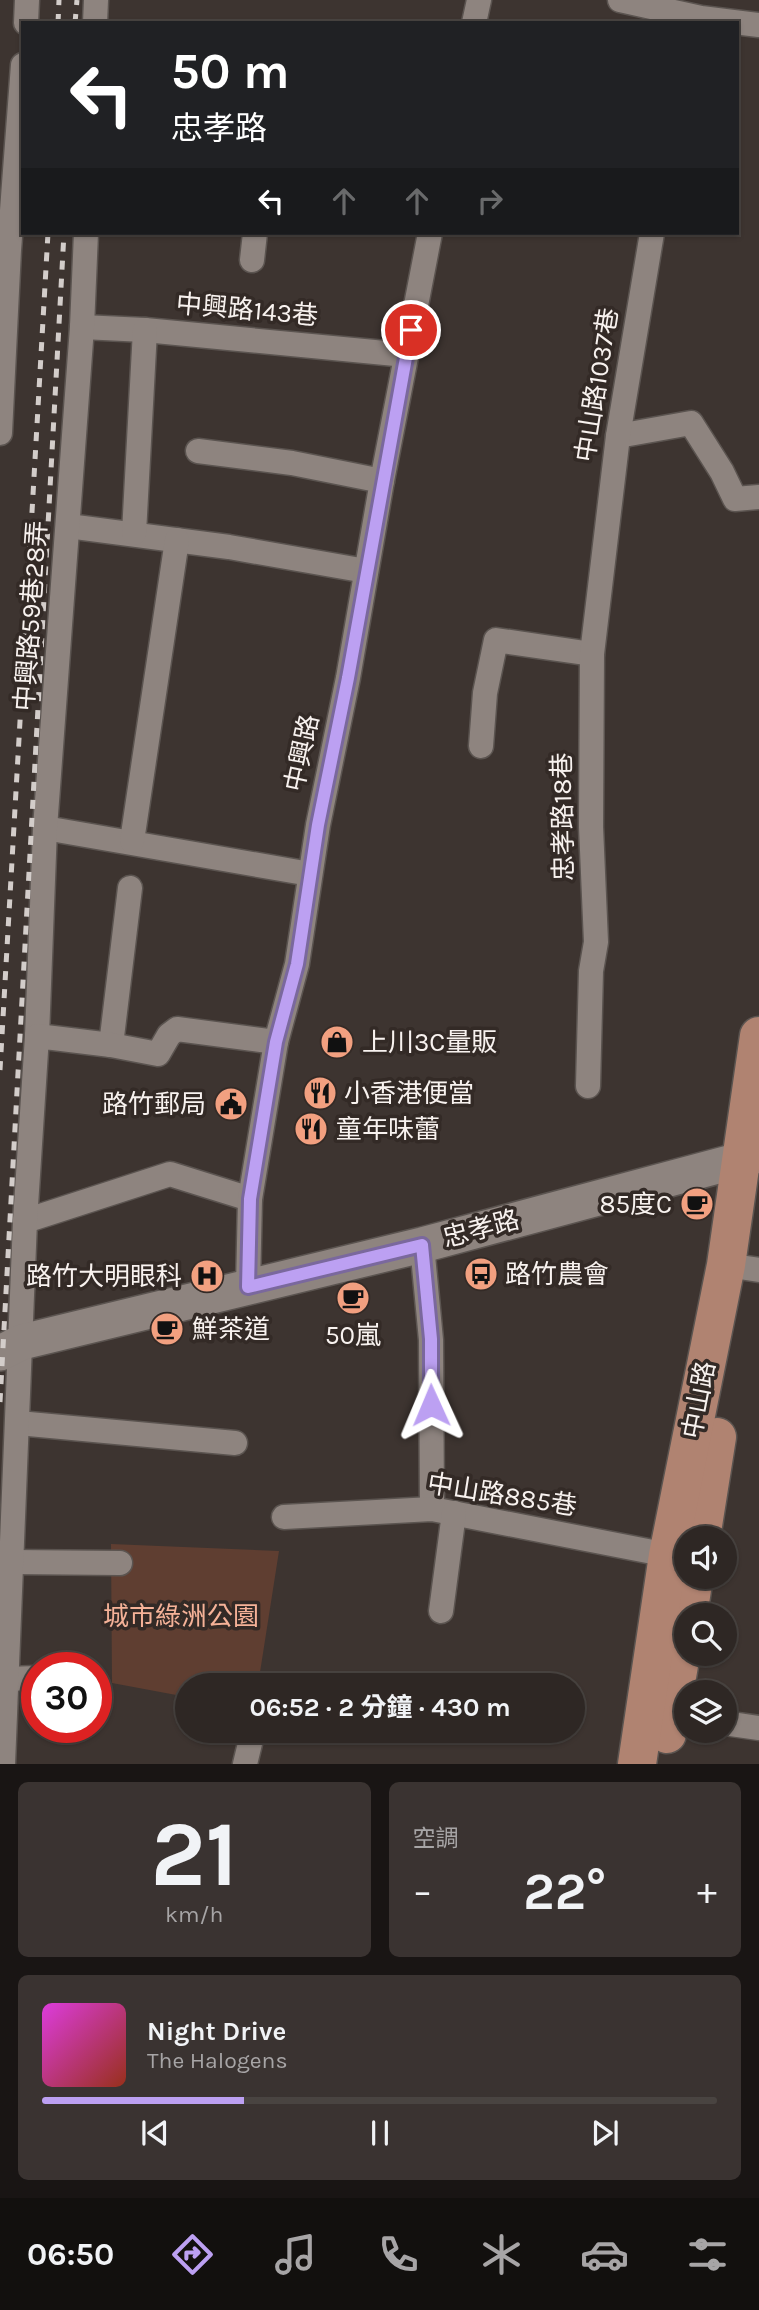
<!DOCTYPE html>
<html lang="zh-TW">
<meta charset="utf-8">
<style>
:root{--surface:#2e2724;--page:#3a3331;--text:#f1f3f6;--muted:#a7a5a6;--line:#494441;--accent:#bca0f2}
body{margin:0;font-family:Karla,"Noto Sans TC",sans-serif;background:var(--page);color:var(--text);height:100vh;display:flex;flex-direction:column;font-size:26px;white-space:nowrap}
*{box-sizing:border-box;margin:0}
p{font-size:23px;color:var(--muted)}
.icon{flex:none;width:38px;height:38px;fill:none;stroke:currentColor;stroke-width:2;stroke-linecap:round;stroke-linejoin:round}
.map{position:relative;height:1764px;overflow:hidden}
.panel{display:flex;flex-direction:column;gap:18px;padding:18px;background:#191514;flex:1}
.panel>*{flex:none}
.top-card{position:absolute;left:21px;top:21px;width:718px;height:214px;border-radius:0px;box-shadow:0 2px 5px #0004,0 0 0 2px var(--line);background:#202124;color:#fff;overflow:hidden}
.fabs{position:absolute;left:674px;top:1526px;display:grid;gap:14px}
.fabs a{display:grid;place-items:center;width:63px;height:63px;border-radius:50%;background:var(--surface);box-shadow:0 2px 5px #0004,0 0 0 2px var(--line);font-size:35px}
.speed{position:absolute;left:21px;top:1652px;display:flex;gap:14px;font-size:35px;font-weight:700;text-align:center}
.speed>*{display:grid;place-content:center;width:91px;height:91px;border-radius:50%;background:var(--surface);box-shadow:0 2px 5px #0004,0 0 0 2px var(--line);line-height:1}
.speed .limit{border:10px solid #d22;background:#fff;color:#111}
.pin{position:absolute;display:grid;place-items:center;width:60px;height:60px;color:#fff;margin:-30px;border:4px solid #fff;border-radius:50%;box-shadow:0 2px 7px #0007}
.me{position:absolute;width:77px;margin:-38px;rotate:359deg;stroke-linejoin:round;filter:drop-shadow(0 0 5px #0008)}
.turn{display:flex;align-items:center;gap:24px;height:147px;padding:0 35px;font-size:32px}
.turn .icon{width:91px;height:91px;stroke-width:2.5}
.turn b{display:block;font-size:49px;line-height:60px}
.lanes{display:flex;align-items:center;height:66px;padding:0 35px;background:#0003;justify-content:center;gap:35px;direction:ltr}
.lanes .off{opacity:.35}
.big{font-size:52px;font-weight:700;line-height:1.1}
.panel .tile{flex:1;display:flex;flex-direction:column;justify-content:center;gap:10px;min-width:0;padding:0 24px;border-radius:10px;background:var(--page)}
.panel .dial{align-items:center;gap:0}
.dial b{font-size:91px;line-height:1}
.song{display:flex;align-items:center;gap:21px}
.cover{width:84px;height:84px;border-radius:10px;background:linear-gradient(135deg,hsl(300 70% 55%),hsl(10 70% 35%))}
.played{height:7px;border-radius:4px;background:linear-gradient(90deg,var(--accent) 30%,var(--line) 30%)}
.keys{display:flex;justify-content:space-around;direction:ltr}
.heat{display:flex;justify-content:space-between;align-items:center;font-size:38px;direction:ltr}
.panel .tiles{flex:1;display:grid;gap:18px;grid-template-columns:1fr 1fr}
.tile:last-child{grid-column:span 2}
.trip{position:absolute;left:175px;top:1673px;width:410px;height:70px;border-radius:35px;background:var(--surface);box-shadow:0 2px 5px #0004,0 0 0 2px var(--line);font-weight:700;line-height:70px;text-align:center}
.tab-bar{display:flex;height:112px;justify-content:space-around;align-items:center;background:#12100e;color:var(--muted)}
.tab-bar .icon{width:49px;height:49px}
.tab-bar .active{color:var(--accent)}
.tab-bar b{font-size:32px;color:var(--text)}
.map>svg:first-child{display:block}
.green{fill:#5f3e31}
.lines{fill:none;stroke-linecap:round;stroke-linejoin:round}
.street-casing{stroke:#5b5450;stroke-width:27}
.secondary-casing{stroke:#5b5450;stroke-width:38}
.primary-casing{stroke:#5b5450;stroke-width:41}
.street{stroke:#8e847f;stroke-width:24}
.secondary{stroke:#8e847f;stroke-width:35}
.primary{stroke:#b08371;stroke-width:38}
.rail{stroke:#d3cdca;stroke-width:5;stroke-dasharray:9 9;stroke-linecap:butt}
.route-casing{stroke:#7a689d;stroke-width:18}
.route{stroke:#bca0f2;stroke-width:12}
.labels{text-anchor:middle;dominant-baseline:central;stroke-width:7;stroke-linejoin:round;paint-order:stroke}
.street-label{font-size:26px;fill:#f8f2ef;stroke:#332a26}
.poi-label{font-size:26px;fill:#f8f2ef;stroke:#332a26;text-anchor:start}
.park-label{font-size:26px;fill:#f5b298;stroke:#332a26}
</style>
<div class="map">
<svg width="759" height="1764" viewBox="0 0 759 1764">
<rect width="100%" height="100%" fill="#3d3430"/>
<path class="green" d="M 111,1544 L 279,1551 L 258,1685 L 187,1685 L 187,1697 L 112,1683 Z"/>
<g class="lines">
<defs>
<g id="street">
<path d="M 620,0 L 701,18 L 759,25"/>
<path d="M 26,23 L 27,0"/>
<path d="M 95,23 L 96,0"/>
<path d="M 474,23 L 479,0"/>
<path d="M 252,260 L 255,233"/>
<path d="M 82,327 L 145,330 L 406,355"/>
<path d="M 0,433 L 9,250 L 23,65"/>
<path d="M 618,436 L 691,423 L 722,472 L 735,499 L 759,497"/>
<path d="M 198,451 L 292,463 L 382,481"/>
<path d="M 68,526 L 229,547 L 366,571"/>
<path d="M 134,533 L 145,330"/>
<path d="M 481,746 L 485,693 L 496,640 L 592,654"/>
<path d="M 45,828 L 310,874"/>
<path d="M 132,841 L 177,540"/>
<path d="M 37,1036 L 45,828 L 82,327 L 86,233"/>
<path d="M 111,1045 L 130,888"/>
<path d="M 588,1086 L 591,971 L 596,942 L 591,827 L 592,654 L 618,436 L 652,233"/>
<path d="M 25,1221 L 170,1174 L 250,1199"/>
<path d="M 422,1245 L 431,1340 L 432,1509"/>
<path d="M 726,1265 L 759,1270"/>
<path d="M 248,1287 L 250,1199 L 276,1042 L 297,964 L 318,825 L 348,678 L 382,481 L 430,233"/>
<path d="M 18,1423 L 235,1443"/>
<path d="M 284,1517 L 432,1509 L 668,1555"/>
<path d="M 12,1562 L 120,1563"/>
<path d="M 441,1611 L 454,1513"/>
<path d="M 6,1679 L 37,1678"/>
<path d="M 724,1723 L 759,1728"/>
<path d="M 3,1764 L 25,1221 L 37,1036 L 111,1045 L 158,1054 L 169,1035 L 177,1029 L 276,1042"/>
<path d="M 245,1764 L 253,1731"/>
</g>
<path id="secondary" d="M 0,1353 L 22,1342 L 422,1245 L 759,1155"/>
<g id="primary">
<path d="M 701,1538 L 717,1437"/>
<path d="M 688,1615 L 694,1577"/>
<path d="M 667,1734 L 686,1625"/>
<path d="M 637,1764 L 668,1555 L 726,1265 L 759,1036"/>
</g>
</defs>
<use href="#street" class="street-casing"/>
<use href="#secondary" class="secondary-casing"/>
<use href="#primary" class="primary-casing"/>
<use href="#street" class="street"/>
<use href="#secondary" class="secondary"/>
<use href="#primary" class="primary"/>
<g class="rail">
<path d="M 58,23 L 59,0"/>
<path d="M 75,23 L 77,0"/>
<path d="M 0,1070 L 48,233"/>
<path d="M 0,1402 L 64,233"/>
</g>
</g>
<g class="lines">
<defs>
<path id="route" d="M 411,330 L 348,678 L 318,825 L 297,964 L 276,1042 L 250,1199 L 248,1287 L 422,1245 L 431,1339 L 431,1405"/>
</defs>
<use href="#route" class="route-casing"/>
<use href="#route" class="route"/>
</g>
<defs>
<symbol id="shop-disc" viewBox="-11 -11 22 22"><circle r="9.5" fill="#f2a080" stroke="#332a26"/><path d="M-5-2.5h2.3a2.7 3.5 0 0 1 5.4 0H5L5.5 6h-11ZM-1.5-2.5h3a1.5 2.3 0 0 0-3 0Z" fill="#111"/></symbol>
<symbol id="restaurant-disc" viewBox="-11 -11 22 22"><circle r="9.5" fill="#f2a080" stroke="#332a26"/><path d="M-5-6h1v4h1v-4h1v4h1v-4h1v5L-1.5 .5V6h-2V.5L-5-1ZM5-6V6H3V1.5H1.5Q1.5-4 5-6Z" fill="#111"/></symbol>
<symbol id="civic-disc" viewBox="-11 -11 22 22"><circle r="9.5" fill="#f2a080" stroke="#332a26"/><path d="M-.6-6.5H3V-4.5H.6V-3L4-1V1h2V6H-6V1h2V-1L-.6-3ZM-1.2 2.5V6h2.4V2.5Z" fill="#111"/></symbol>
<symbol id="cafe-disc" viewBox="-11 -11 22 22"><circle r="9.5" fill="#f2a080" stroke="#332a26"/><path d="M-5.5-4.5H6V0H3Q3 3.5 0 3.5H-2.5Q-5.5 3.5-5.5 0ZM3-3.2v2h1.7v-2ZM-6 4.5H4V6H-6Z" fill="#111"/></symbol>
<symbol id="bus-disc" viewBox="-11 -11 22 22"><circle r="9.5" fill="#f2a080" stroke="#332a26"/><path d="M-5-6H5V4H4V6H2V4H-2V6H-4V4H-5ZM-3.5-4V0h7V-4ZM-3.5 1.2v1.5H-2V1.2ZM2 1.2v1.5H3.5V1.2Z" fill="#111"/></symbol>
<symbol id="hospital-disc" viewBox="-11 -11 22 22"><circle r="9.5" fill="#f2a080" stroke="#332a26"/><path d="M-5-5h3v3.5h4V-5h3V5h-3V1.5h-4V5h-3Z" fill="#111"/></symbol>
</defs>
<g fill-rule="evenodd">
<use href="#shop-disc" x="318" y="1023" width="38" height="38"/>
<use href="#restaurant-disc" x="301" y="1074" width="38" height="38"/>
<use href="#civic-disc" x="212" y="1085" width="38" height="38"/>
<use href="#restaurant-disc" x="292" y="1110" width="38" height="38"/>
<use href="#cafe-disc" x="678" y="1185" width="38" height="38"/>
<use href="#bus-disc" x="462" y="1255" width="38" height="38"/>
<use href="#hospital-disc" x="188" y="1257" width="38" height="38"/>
<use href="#cafe-disc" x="334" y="1279" width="38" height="38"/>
<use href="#cafe-disc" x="148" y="1310" width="38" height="38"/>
</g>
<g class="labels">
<g class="street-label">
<text transform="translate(247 310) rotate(5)">中興路143巷</text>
<text transform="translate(597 385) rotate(-81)">中山路1037巷</text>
<text transform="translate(31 616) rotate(-86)">中興路59巷28弄</text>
<text transform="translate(302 753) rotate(-78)">中興路</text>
<text transform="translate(563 817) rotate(-91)">忠孝路18巷</text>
<text transform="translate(481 1229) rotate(-15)">忠孝路</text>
<text transform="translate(699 1400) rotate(-79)">中山路</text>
<text transform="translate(502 1495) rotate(9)">中山路885巷</text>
</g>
<g class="poi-label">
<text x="362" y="1042">上川3C量販</text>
<text x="344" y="1093">小香港便當</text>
<text x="206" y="1104" text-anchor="end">路竹郵局</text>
<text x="336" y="1129">童年味蕾</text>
<text x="672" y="1204" text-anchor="end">85度C</text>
<text x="505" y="1274">路竹農會</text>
<text x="182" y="1276" text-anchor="end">路竹大明眼科</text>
<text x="192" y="1329">鮮茶道</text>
<text x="353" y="1335" text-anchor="middle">50嵐</text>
</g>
<g class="park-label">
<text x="181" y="1616">城市綠洲公園</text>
</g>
</g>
</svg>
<div class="fabs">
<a><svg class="icon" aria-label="sound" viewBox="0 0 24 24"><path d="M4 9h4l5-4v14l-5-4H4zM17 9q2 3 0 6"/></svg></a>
<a><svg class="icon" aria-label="search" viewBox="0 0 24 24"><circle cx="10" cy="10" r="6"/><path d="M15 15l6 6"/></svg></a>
<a><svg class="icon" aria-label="layers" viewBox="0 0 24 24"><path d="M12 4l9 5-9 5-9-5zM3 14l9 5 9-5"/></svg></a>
</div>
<div class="speed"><div class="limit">30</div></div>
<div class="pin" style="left:411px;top:330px;background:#d93025"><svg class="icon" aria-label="arrive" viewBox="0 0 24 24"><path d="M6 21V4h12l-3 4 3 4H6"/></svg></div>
<svg class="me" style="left:431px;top:1405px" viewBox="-20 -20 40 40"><path d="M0-17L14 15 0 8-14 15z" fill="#bca0f2" stroke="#fff" stroke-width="4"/></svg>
<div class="trip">06:52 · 2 分鐘 · 430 m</div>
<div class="top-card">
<div class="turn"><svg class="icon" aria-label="left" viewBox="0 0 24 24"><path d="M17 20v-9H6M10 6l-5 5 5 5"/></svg><div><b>50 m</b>忠孝路</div></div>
<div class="lanes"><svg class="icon" aria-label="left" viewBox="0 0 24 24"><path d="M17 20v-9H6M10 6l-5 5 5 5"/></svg><svg class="icon off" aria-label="ahead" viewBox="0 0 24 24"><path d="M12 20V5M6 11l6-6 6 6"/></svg><svg class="icon off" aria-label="ahead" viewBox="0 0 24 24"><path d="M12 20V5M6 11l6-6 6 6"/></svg><svg class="icon off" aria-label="right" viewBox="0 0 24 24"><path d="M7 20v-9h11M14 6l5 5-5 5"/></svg></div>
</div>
</div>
<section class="panel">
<div class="tiles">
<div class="tile dial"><b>21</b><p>km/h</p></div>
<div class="tile"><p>空調</p>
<div class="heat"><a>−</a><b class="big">22°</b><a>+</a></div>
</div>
<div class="tile">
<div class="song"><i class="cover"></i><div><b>Night Drive</b><p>The Halogens</p></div></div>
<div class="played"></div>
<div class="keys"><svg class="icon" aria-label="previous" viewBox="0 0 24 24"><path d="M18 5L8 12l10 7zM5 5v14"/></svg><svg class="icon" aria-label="pause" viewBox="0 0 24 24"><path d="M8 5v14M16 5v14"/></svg><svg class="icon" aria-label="next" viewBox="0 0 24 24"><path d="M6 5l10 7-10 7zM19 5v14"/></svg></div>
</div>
</div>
</section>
<nav class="tab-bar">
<b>06:50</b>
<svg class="icon active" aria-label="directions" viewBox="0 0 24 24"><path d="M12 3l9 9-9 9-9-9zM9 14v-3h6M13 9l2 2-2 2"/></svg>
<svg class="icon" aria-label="music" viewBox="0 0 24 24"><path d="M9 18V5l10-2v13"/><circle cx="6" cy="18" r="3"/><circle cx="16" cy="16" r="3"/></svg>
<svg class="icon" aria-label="phone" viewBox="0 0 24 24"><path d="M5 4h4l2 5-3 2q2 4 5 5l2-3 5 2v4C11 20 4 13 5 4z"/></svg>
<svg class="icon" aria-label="climate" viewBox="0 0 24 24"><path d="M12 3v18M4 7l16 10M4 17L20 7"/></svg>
<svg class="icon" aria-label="car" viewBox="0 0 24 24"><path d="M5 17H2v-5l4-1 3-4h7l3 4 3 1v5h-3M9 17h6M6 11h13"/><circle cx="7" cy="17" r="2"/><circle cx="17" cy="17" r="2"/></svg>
<svg class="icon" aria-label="filters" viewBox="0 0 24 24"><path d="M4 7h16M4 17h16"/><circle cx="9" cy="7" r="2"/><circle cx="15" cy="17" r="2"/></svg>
</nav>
